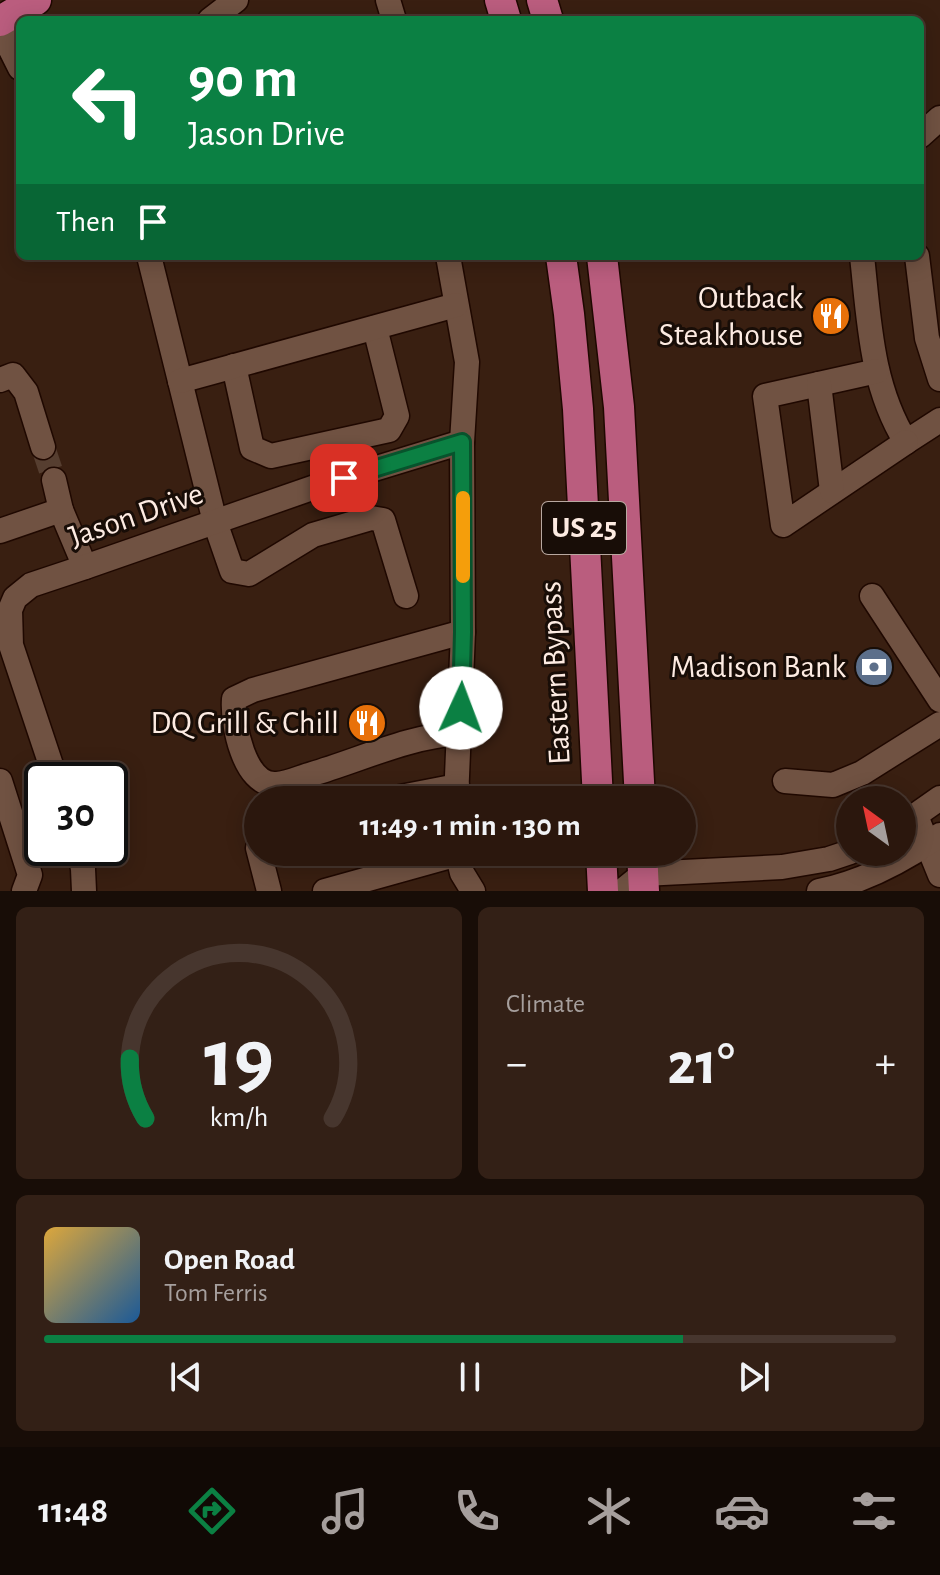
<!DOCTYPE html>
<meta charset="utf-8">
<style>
:root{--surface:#2b170d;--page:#332016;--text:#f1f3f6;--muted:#a69f9d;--line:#47362e;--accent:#0b8043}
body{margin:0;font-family:"Alegreya Sans",sans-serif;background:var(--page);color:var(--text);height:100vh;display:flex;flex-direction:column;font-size:30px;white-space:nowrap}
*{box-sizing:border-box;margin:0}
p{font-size:26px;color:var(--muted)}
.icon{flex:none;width:44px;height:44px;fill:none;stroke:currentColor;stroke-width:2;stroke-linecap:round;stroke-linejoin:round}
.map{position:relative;height:891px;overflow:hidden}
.details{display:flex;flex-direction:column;gap:16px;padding:16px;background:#180d07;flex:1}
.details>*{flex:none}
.guide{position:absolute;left:16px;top:16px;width:908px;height:244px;border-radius:12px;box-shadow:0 4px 20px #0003,0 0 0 2px var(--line);background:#0b8043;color:#fff;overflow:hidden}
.needle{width:52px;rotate:327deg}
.fabs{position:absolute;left:836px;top:786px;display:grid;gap:16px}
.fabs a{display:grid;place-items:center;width:80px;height:80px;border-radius:50%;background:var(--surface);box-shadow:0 4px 20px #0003,0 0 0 2px var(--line);font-size:40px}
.speed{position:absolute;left:24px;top:762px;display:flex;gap:16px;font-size:40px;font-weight:700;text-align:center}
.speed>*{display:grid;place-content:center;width:104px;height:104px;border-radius:50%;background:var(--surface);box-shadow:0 4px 20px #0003,0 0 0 2px var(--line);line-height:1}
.speed .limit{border:4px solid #111;border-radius:12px;background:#fff;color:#111}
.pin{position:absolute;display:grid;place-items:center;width:68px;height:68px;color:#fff;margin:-34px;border-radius:16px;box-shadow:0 4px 12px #0006}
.me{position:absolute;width:88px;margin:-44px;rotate:2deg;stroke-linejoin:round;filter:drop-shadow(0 0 6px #0008)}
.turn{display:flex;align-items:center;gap:28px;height:168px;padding:0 40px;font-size:36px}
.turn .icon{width:104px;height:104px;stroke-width:2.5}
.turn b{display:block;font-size:56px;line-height:68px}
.then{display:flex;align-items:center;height:76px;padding:0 40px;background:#0003;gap:16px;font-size:30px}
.big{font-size:60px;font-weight:700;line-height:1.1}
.details .tile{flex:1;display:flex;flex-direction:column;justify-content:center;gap:12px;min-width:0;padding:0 28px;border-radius:12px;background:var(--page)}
.details .dial{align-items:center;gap:0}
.dial svg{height:208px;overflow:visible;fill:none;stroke:var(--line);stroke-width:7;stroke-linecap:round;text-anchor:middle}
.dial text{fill:var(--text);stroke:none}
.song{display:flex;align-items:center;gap:24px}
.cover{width:96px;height:96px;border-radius:12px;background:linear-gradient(135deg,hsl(40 70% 55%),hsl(210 70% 35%))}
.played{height:8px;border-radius:4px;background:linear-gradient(90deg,var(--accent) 75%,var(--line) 75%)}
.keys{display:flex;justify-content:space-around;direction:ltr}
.heat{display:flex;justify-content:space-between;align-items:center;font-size:44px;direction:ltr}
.details .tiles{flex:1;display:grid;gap:16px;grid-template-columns:1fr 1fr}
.tile:last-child{grid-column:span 2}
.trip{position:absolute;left:244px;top:786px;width:452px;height:80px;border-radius:40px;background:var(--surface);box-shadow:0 4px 20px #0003,0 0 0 2px var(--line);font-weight:700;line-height:80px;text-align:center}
.dock{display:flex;height:128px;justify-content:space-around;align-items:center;background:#110905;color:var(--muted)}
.dock .icon{width:56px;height:56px}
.dock .on{color:var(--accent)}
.dock b{font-size:36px;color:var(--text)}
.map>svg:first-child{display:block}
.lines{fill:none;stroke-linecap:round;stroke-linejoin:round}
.minor-tunnel{stroke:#563e30;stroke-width:24;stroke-dasharray:24 12;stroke-linecap:butt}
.minor-casing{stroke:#1f0800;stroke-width:27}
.major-casing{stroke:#1f0800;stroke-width:33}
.minor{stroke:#705242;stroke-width:24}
.major{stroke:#ba5d7e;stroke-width:30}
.route-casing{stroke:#07532c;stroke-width:20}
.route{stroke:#0b8043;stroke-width:14}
.slow{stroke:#f59e0b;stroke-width:14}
.labels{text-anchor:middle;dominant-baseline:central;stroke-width:6;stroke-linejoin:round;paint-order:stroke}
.shield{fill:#180d07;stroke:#b8a8a0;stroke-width:2}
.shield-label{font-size:30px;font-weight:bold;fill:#fdebe2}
.poi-label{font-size:32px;fill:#fdebe2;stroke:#180d07;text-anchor:end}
.street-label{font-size:32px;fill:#fdebe2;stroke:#180d07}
</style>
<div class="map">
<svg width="940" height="891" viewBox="0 0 940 891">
<rect width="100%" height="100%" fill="#391f11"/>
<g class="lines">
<path class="minor-tunnel" d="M 43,447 L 54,480"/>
<defs>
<g id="minor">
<path d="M 388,0 L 394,20"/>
<path d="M 210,20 L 236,0"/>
<path d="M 0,28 L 20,68"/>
<path d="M 920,136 L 940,118"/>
<path d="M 149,256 L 215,522 L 232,571 L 249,574 L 313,535 L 371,518 L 383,520 L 406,596"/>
<path d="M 448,256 L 467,362 L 462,442 L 463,632 L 456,800"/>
<path d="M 862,256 C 869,320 871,386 906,442 L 940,420"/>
<path d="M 917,256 L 927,338 L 940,379"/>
<path d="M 234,366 L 252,448 L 271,456 L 389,430 L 397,416 L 375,328"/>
<path d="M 877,371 L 765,396 L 783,525 L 906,442"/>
<path d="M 0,380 L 13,375 L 26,392 L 43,447"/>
<path d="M 180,381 L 456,305"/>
<path d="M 819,384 L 832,491"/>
<path d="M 61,510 L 85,567"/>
<path d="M 0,531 L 61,510 L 54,480"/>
<path d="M 872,596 L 940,700"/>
<path d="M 460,733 C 409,736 360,760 312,774 C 301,777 287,784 276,784 C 244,786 232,723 234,699 L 253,690 L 463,632"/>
<path d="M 56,780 L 11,645 L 10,610 L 15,598 L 31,585 L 85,567 L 315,487 L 462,442"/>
<path d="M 0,781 L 30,875 L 24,891"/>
<path d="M 785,781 L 833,785 L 862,773 L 940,724"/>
<path d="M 385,800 L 457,786"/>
<path d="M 916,816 L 940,875"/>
<path d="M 903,824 L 940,798"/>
<path d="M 79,848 L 83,869 L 84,891"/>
<path d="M 258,848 L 269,891"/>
<path d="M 457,852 L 462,873 L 473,891"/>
<path d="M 325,891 L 458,854"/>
<path d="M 622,891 L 643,874 L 782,867 L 829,859 L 850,852"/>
<path d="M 819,891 C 864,882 903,861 940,835"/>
</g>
<g id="major">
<path d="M 500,0 L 506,20"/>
<path d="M 542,0 L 548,20"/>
<path d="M 0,21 L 36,0"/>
<path d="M 561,256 L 569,314 L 578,409 L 598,800"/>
<path d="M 602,256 L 619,407 L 640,800"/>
<path d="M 601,852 L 603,891"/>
<path d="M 642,852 L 644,891"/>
</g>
</defs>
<use href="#minor" class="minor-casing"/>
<use href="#major" class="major-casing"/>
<use href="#minor" class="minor"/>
<use href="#major" class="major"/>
</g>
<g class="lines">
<defs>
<path id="route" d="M 344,478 L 462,442 L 463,632 L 461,708"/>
</defs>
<use href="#route" class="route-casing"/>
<use href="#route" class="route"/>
<path class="slow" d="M 463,498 L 463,576"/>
</g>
<defs>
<symbol id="restaurant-disc" viewBox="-11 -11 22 22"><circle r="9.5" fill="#e8710a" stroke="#180d07"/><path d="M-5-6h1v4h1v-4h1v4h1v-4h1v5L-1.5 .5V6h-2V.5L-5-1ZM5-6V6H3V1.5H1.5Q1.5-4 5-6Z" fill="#fff"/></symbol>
<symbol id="bank-disc" viewBox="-11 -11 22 22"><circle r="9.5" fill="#5c6f8a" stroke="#180d07"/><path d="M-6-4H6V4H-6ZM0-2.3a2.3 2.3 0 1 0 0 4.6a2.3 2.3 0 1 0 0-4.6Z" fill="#fff"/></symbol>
</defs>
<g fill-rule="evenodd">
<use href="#restaurant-disc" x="809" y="294" width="44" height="44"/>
<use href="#bank-disc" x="852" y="645" width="44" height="44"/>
<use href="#restaurant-disc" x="345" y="701" width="44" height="44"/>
</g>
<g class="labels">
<rect class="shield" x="542" y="502" width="84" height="52" rx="6"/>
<g class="shield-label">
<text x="584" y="528">US 25</text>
</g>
<g class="poi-label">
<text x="803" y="298">Outback<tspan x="803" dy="37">Steakhouse</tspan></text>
<text x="846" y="667">Madison Bank</text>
<text x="339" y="723">DQ Grill &amp; Chill</text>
</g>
<g class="street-label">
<text transform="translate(136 515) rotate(-19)">Jason Drive</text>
<text transform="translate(555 673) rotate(-93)">Eastern Bypass</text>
</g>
</g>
</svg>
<div class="fabs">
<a><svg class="needle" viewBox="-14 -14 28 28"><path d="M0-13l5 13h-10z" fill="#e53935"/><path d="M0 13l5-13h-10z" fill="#a69f9d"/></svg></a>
</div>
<div class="speed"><div class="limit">30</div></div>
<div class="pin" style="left:344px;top:478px;background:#d93025"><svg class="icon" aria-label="arrive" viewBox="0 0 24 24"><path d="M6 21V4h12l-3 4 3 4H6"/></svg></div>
<svg class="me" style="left:461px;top:708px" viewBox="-20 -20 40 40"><circle r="19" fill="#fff"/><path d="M0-13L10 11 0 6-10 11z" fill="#0b8043"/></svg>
<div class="trip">11:49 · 1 min · 130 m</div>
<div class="guide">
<div class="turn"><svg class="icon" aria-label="left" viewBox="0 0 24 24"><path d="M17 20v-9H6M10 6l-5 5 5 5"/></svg><div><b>90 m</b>Jason Drive</div></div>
<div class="then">Then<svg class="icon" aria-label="arrive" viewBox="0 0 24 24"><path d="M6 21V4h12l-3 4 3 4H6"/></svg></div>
</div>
</div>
<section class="details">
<div class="tiles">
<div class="tile dial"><svg viewBox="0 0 100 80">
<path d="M14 69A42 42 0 1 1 86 69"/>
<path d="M14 69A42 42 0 0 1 8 46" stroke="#0b8043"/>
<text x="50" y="56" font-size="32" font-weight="700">19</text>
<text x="50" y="72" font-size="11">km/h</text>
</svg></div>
<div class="tile"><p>Climate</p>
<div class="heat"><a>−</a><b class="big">21°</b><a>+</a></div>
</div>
<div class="tile">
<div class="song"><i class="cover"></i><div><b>Open Road</b><p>Tom Ferris</p></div></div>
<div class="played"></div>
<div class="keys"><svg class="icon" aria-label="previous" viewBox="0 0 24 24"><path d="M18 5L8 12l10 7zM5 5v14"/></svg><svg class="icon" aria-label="pause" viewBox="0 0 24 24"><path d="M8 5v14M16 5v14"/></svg><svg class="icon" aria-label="next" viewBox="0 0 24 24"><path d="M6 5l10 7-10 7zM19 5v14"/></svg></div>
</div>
</div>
</section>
<nav class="dock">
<b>11:48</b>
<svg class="icon on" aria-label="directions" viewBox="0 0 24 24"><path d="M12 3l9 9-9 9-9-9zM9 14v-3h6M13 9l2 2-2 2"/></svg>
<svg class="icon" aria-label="music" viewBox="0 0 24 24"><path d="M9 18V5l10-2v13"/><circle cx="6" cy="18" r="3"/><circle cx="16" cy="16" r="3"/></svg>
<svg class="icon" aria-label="phone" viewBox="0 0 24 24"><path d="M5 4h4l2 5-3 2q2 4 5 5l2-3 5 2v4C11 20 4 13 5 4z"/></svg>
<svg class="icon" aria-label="climate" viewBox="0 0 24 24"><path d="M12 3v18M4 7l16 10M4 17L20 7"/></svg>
<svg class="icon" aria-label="car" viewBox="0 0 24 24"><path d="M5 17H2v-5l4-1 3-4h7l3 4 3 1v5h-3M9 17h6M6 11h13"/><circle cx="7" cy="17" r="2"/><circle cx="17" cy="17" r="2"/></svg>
<svg class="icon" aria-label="filters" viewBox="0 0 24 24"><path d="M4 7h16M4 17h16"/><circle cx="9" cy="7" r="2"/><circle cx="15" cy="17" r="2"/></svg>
</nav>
